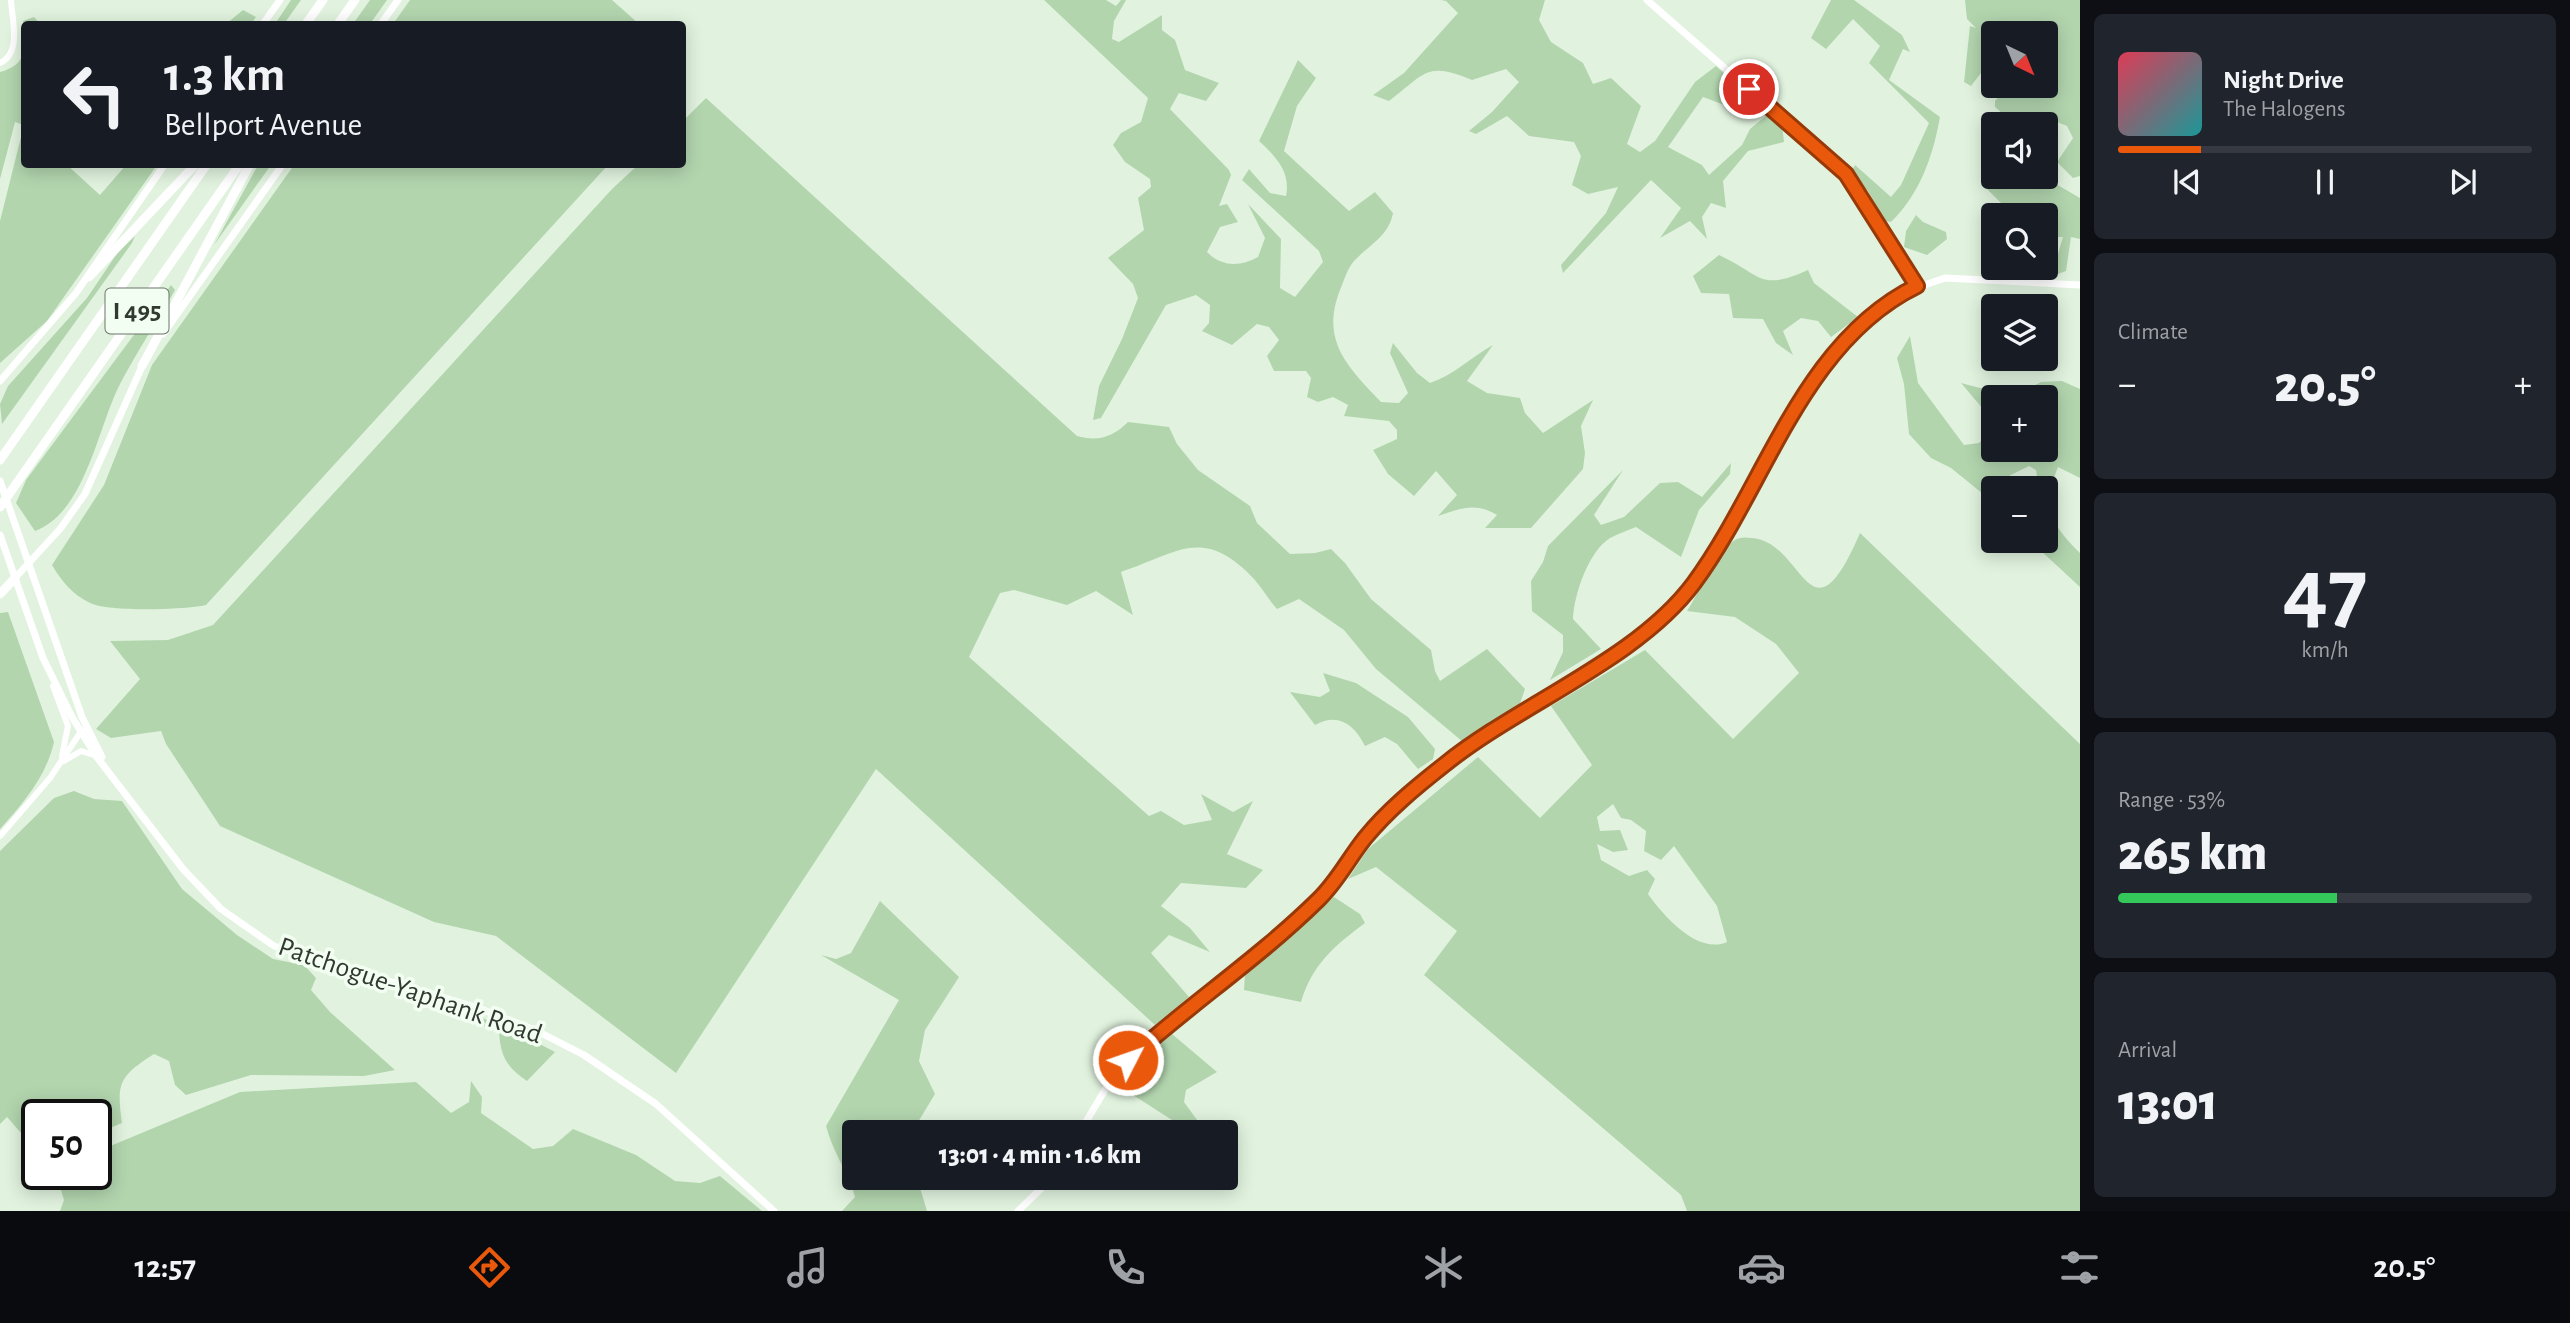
<!DOCTYPE html>
<meta charset="utf-8">
<style>
:root{--surface:#171b24;--page:#20242c;--text:#f1f3f6;--muted:#9ea1a6;--line:#363941;--accent:#ea580c}
body{margin:0;font-family:"Alegreya Sans",sans-serif;background:var(--page);color:var(--text);height:100vh;display:flex;flex-direction:column;font-size:26px;white-space:nowrap}
*{box-sizing:border-box;margin:0}
p{font-size:23px;color:var(--muted)}
.icon{flex:none;width:38px;height:38px;fill:none;stroke:currentColor;stroke-width:2;stroke-linecap:round;stroke-linejoin:round}
.map{position:relative;flex:1;overflow:hidden}
.panel{display:flex;flex-direction:column;gap:14px;padding:14px;background:#0d0f14;width:490px}
.panel>*{flex:none}
.hud{position:absolute;left:21px;top:21px;width:665px;height:147px;border-radius:7px;box-shadow:0 4px 18px #0003;background:#171b24;color:var(--text);overflow:hidden}
.needle{width:46px;rotate:137deg}
.controls{position:absolute;left:1981px;top:21px;display:grid;gap:14px}
.controls a{display:grid;place-items:center;width:77px;height:77px;border-radius:7px;background:var(--surface);box-shadow:0 4px 18px #0003;font-size:35px}
.speed{position:absolute;left:21px;top:1099px;display:flex;gap:14px;font-size:35px;font-weight:700;text-align:center}
.speed>*{display:grid;place-content:center;width:91px;height:91px;border-radius:50%;background:var(--surface);box-shadow:0 4px 18px #0003;line-height:1}
.speed .limit{border:4px solid #111;border-radius:10px;background:#fff;color:#111}
.pin{position:absolute;display:grid;place-items:center;width:60px;height:60px;color:#fff;margin:-30px;border:4px solid #fff;border-radius:50%;box-shadow:0 2px 7px #0007}
.me{position:absolute;width:77px;margin:-38px;rotate:49deg;stroke-linejoin:round;filter:drop-shadow(0 0 5px #0008)}
.turn{display:flex;align-items:center;gap:24px;height:147px;padding:0 28px;font-size:32px}
.turn .icon{width:91px;height:91px;stroke-width:2.5}
.turn b{display:block;font-size:49px;line-height:60px}
.big{font-size:52px;font-weight:800;line-height:1.1}
.panel .tile{flex:1;display:flex;flex-direction:column;justify-content:center;gap:10px;min-width:0;padding:0 24px;border-radius:10px;background:var(--page)}
.panel .dial{align-items:center;gap:0}
.dial b{font-size:91px;line-height:1}
.song{display:flex;align-items:center;gap:21px}
.cover{width:84px;height:84px;border-radius:10px;background:linear-gradient(135deg,hsl(350 70% 55%),hsl(180 70% 35%))}
.played{height:7px;border-radius:4px;background:linear-gradient(90deg,var(--accent) 20%,var(--line) 20%)}
.keys{display:flex;justify-content:space-around;direction:ltr}
.heat{display:flex;justify-content:space-between;align-items:center;font-size:38px;direction:ltr}
.charge{height:10px;border-radius:5px;background:linear-gradient(90deg,#34c759 53%,var(--line) 0)}
.trip{position:absolute;left:842px;top:1120px;width:396px;height:70px;border-radius:7px;background:var(--surface);box-shadow:0 4px 18px #0003;font-weight:800;line-height:70px;text-align:center}
.tab-bar{display:flex;height:112px;justify-content:space-around;align-items:center;background:#090b0e;color:var(--muted)}
.tab-bar .icon{width:49px;height:49px}
.tab-bar .active{color:var(--accent)}
.tab-bar b{font-size:32px;color:var(--text)}
main{display:flex;flex:1;min-height:0}
.map>svg:first-child{display:block}
.green{fill:#b2d5ae;fill-rule:evenodd}
.lines{fill:none;stroke-linecap:round;stroke-linejoin:round}
.minor{stroke:#fff;stroke-width:6}
.major{stroke:#fff;stroke-width:7}
.highway{stroke:#fff;stroke-width:9}
.route-casing{stroke:#983908;stroke-width:18}
.route{stroke:#ea580c;stroke-width:12}
.labels{text-anchor:middle;dominant-baseline:central;stroke-width:7;stroke-linejoin:round;paint-order:stroke}
.shield{fill:#f3fef2;stroke:#6c746b;stroke-width:2}
.shield-label{font-size:26px;font-weight:bold;fill:#323931}
.street-label{font-size:28px;fill:#323931;stroke:#f3fef2}
</style>
<main>
<div class="map">
<svg width="2080" height="1211" viewBox="0 0 2080 1211">
<rect width="100%" height="100%" fill="#e1f3df"/>
<g class="green">
<path d="M 291,0 L 301,0 L 284,24 L 275,24 Z"/>
<path d="M 370,0 L 387,0 L 370,24 L 353,24 Z"/>
<path d="M 410,0 L 612,0 L 639,24 L 393,24 Z"/>
<path d="M 1044,0 L 1106,0 L 1116,6 L 1121,0 L 1126,0 L 1114,21 L 1112,39 L 1119,42 L 1162,15 L 1162,30 L 1175,40 L 1185,70 L 1219,83 L 1206,101 L 1179,93 L 1170,109 L 1229,170 L 1231,175 L 1219,206 L 1227,204 L 1238,222 L 1220,227 L 1207,252 C 1222,267 1240,267 1258,257 L 1265,238 L 1248,204 L 1281,239 L 1280,288 L 1295,297 L 1323,262 L 1319,251 L 1242,180 L 1249,169 L 1270,193 L 1286,196 C 1291,171 1275,156 1259,141 L 1298,60 L 1316,78 L 1297,106 L 1284,151 L 1349,211 L 1375,192 L 1393,213 C 1389,236 1369,245 1354,261 C 1347,269 1344,281 1340,290 C 1320,341 1348,367 1381,402 L 1399,403 L 1408,393 L 1390,353 L 1393,343 L 1417,373 L 1430,383 C 1454,375 1471,357 1493,345 L 1467,381 L 1487,393 L 1520,398 L 1525,413 L 1543,433 L 1593,400 L 1581,426 L 1585,453 L 1583,469 L 1531,528 L 1485,528 L 1497,515 C 1476,502 1461,508 1438,516 L 1457,495 L 1436,471 L 1414,496 L 1388,474 L 1373,450 L 1397,439 L 1397,430 L 1389,421 L 1344,416 L 1348,405 L 1333,397 L 1318,402 L 1307,397 L 1311,378 L 1306,371 L 1274,371 L 1267,356 L 1279,340 L 1269,327 L 1257,324 L 1232,345 L 1202,331 L 1209,323 L 1210,305 L 1196,295 L 1166,305 L 1101,418 L 1093,420 L 1099,386 L 1122,339 L 1138,298 L 1133,284 L 1108,258 L 1144,230 L 1138,198 L 1151,187 L 1150,179 L 1125,162 L 1113,145 L 1121,133 L 1141,122 L 1148,98 Z"/>
<path d="M 1441,0 L 1545,0 L 1539,20 L 1551,42 L 1583,63 L 1593,84 L 1611,78 L 1641,106 L 1627,144 L 1640,152 L 1655,141 L 1695,82 L 1716,66 L 1746,93 L 1738,110 L 1703,97 L 1668,147 L 1702,165 L 1709,175 L 1742,145 L 1750,129 L 1767,115 L 1782,125 L 1784,142 L 1748,151 L 1723,181 L 1726,208 L 1711,203 L 1702,217 L 1707,239 L 1690,221 L 1660,238 L 1681,208 L 1651,180 L 1563,273 L 1561,265 L 1606,213 L 1618,187 L 1588,194 L 1572,185 L 1581,156 L 1574,142 L 1529,136 L 1507,116 L 1476,134 L 1469,131 L 1492,112 L 1519,82 L 1506,69 L 1472,80 C 1426,61 1426,73 1389,101 L 1373,95 L 1404,73 L 1458,13 L 1446,1 Z"/>
<path d="M 1831,0 L 1854,0 L 1902,35 L 1910,52 L 1903,49 L 1889,80 L 1940,117 C 1933,156 1920,194 1891,222 L 1885,221 L 1868,191 L 1851,172 L 1855,165 L 1891,197 L 1901,185 L 1929,123 L 1869,63 L 1880,46 L 1853,19 L 1826,49 L 1811,38 Z"/>
<path d="M 1965,0 L 2080,0 L 2080,176 L 2073,178 L 2057,162 L 2073,138 L 2067,126 L 2035,113 L 2022,124 L 2014,124 L 1995,107 L 1995,101 C 2009,84 2025,86 2046,86 L 2046,33 L 1993,33 L 1993,71 L 1984,69 L 1971,86 L 1964,82 L 1970,26 L 1976,28 L 1967,19 Z"/>
<path d="M 243,10 L 256,17 L 251,24 L 226,24 Z"/>
<path d="M 34,17 L 40,24 L 24,24 L 24,164 L 67,165 L 100,195 L 126,165 L 157,165 L 47,321 L 0,363 L 0,221 L 24,125 L 15,122 L 0,179 L 0,72 C 30,63 24,48 23,21 Z"/>
<path d="M 706,98 L 1077,436 C 1098,442 1113,437 1128,422 L 1169,427 L 1177,444 L 1198,470 L 1250,506 L 1257,523 L 1290,554 L 1315,553 L 1331,549 L 1345,563 L 1371,599 L 1431,650 L 1435,671 L 1440,681 L 1487,649 L 1525,689 L 1518,709 L 1463,742 L 1376,669 L 1344,630 L 1299,599 L 1277,609 C 1268,599 1262,588 1254,579 C 1203,525 1178,553 1121,572 L 1133,615 L 1096,591 L 1067,605 L 1014,590 L 1000,593 L 969,657 L 1149,816 L 1161,811 L 1184,825 L 1212,820 L 1201,794 L 1233,812 L 1253,801 L 1227,854 L 1263,870 L 1246,888 L 1181,883 L 1161,906 L 1190,928 L 1210,952 L 1169,935 L 1151,953 L 1189,997 L 1155,1025 L 876,769 L 676,1073 L 496,936 L 434,922 L 220,826 L 166,744 L 161,731 L 111,738 L 96,729 L 140,679 L 110,641 L 168,640 L 213,625 L 612,189 L 638,165 L 682,164 L 683,121 Z"/>
<path d="M 258,165 L 271,165 L 214,245 Z"/>
<path d="M 294,165 L 608,165 L 206,605 C 185,610 108,612 90,603 C 72,594 62,582 52,565 L 104,485 L 152,365 Z"/>
<path d="M 1993,168 L 1993,177 L 2049,180 L 2080,198 L 2080,239 L 2071,237 L 2066,271 L 2058,274 L 2057,257 L 2063,237 L 2046,237 L 2046,215 L 2005,215 L 2002,204 L 1981,183 L 1985,180 L 1986,172 Z"/>
<path d="M 1916,215 L 1923,222 L 1946,232 L 1947,239 L 1927,255 L 1904,247 L 1906,231 Z"/>
<path d="M 135,236 L 132,243 L 2,424 L 0,404 L 8,386 L 87,298 L 118,252 Z"/>
<path d="M 1719,255 C 1762,275 1759,292 1808,270 L 1814,283 L 1858,317 L 1831,337 L 1818,321 L 1801,318 L 1783,331 L 1793,355 L 1776,343 L 1763,319 L 1733,318 L 1729,294 L 1701,293 L 1693,276 Z"/>
<path d="M 171,285 L 175,290 C 157,321 137,352 120,384 C 98,427 85,513 35,531 L 16,503 L 26,480 Z"/>
<path d="M 1910,336 L 1918,383 L 1964,445 L 1979,443 L 1991,431 L 1989,416 L 1961,383 L 1984,389 L 2022,392 L 2041,382 L 2062,381 L 2080,389 L 2080,478 L 2058,467 C 2042,507 2051,525 2080,553 L 2080,587 L 2040,550 L 2035,541 L 2046,541 L 2046,488 L 2039,488 L 2036,470 L 2029,466 L 2005,478 L 2000,488 L 1993,488 L 1993,502 L 1951,468 L 1931,458 L 1909,434 L 1904,384 L 1897,358 ZM 1993,397 L 2046,397 L 2046,450 L 1993,450 Z"/>
<path d="M 1731,463 L 1730,474 L 1699,510 L 1681,557 L 1636,527 C 1628,530 1618,534 1610,538 C 1588,552 1574,595 1573,619 L 1601,649 L 1550,680 L 1563,652 L 1563,635 L 1532,611 L 1531,581 L 1543,562 L 1548,546 L 1623,470 L 1594,515 L 1601,525 L 1624,517 L 1660,483 L 1678,482 L 1702,497 Z"/>
<path d="M 1860,533 L 2080,744 L 2080,1211 L 1687,1211 L 1681,1195 L 1424,975 L 1457,931 L 1376,867 L 1348,879 L 1368,849 L 1478,757 L 1540,818 L 1592,765 L 1551,706 L 1645,650 L 1733,739 L 1799,673 L 1776,644 L 1735,617 L 1687,611 C 1701,590 1712,558 1732,542 C 1738,537 1744,537 1752,538 C 1805,542 1809,651 1860,533 ZM 1613,804 L 1621,818 L 1631,820 L 1646,831 L 1644,851 L 1661,860 L 1674,846 L 1717,906 L 1727,942 C 1697,955 1663,915 1648,894 L 1655,879 L 1647,870 L 1629,876 L 1601,860 L 1597,844 L 1613,852 L 1628,850 L 1620,830 L 1600,831 L 1597,817 Z"/>
<path d="M 8,612 L 54,742 C 46,777 24,802 0,829 L 0,613 Z"/>
<path d="M 1323,673 L 1356,683 L 1408,717 L 1435,749 L 1433,759 L 1418,769 L 1397,744 L 1385,737 L 1365,746 C 1354,724 1338,712 1315,725 L 1290,692 L 1320,697 L 1330,691 Z"/>
<path d="M 74,791 L 94,799 L 122,801 L 182,889 L 237,935 L 273,959 L 304,965 L 316,978 L 311,990 L 330,1012 L 395,1070 L 364,1076 L 251,1075 L 186,1095 L 175,1085 L 169,1061 L 154,1054 C 120,1076 116,1082 122,1123 L 96,1134 L 96,1115 L 37,1115 L 35,1149 L 7,1117 L 0,1124 L 0,851 L 54,798 Z"/>
<path d="M 1334,897 L 1360,914 L 1365,923 C 1334,946 1312,965 1301,1002 L 1244,990 L 1245,974 Z"/>
<path d="M 880,901 L 959,977 L 925,1030 L 919,1061 L 935,1094 L 912,1132 L 894,1129 L 854,1132 L 854,1178 L 917,1178 L 927,1211 L 842,1211 L 855,1197 C 848,1172 833,1153 826,1126 L 899,1000 L 821,955 L 836,959 L 851,953 Z"/>
<path d="M 470,1014 L 505,1026 L 555,1052 L 527,1081 C 506,1067 500,1055 499,1030 L 474,1024 Z"/>
<path d="M 1172,1034 L 1217,1072 L 1186,1090 L 1184,1102 L 1200,1124 L 1186,1129 L 1116,1084 Z"/>
<path d="M 471,1081 L 482,1097 L 481,1113 L 533,1149 L 553,1146 L 573,1129 L 636,1155 L 675,1181 L 700,1183 L 720,1176 L 762,1211 L 60,1211 L 64,1200 L 56,1174 L 96,1174 L 96,1152 L 240,1092 L 416,1082 L 451,1113 L 469,1102 Z"/>
</g>
<g class="lines">
<g class="minor">
<path d="M 0,63 C 22,53 12,20 11,0"/>
<path d="M 53,686 L 68,726 L 62,756"/>
<path d="M 64,761 L 81,751 L 94,755"/>
<path d="M 0,836 L 50,778 L 82,730"/>
</g>
<g class="major">
<path d="M 1647,0 L 1846,174 L 1918,286"/>
<path d="M 263,24 L 280,0"/>
<path d="M 381,24 L 398,0"/>
<path d="M 163,334 L 283,164"/>
<path d="M 0,381 L 76,293 L 165,164"/>
<path d="M 0,481 L 82,717 L 102,757"/>
<path d="M 0,535 L 43,658 L 72,717 L 96,756 L 183,869 L 221,909 L 274,946 L 481,1009 L 537,1031 L 584,1055 L 656,1104 L 774,1211"/>
<path d="M 15,578 L 60,529 L 85,494 L 144,362"/>
<path d="M 1080,1132 L 1109,1083 L 1128,1060 L 1315,903 L 1376,825 L 1443,765 L 1631,642 L 1669,612 L 1701,572 L 1760,468 L 1822,372 L 1843,343 L 1874,313 L 1907,291 L 1945,278 L 2080,285"/>
<path d="M 1018,1211 L 1052,1178"/>
</g>
<g class="highway">
<path d="M 306,24 L 323,0"/>
<path d="M 338,24 L 355,0"/>
<path d="M 89,277 L 196,164"/>
<path d="M 142,366 L 250,164"/>
<path d="M 0,460 L 207,164"/>
<path d="M 0,507 L 240,164"/>
<path d="M 0,594 L 15,578"/>
</g>
</g>
<g class="lines">
<defs>
<path id="route" d="M 1128,1060 C 1189,1005 1259,958 1318,900 C 1337,882 1349,858 1365,838 C 1388,810 1416,787 1444,765 C 1519,704 1637,660 1694,583 C 1765,487 1802,342 1917,286 L 1846,174 L 1749,89"/>
</defs>
<use href="#route" class="route-casing"/>
<use href="#route" class="route"/>
</g>
<g class="labels">
<rect class="shield" x="105.5" y="288.5" width="63" height="45" rx="5"/>
<g class="shield-label">
<text x="137" y="311">I 495</text>
</g>
<g class="street-label">
<text transform="translate(410 991) rotate(19)">Patchogue-Yaphank Road</text>
</g>
</g>
</svg>
<div class="controls">
<a><svg class="needle" viewBox="-14 -14 28 28"><path d="M0-13l5 13h-10z" fill="#e53935"/><path d="M0 13l5-13h-10z" fill="#9ea1a6"/></svg></a>
<a><svg class="icon" aria-label="sound" viewBox="0 0 24 24"><path d="M4 9h4l5-4v14l-5-4H4zM17 9q2 3 0 6"/></svg></a>
<a><svg class="icon" aria-label="search" viewBox="0 0 24 24"><circle cx="10" cy="10" r="6"/><path d="M15 15l6 6"/></svg></a>
<a><svg class="icon" aria-label="layers" viewBox="0 0 24 24"><path d="M12 4l9 5-9 5-9-5zM3 14l9 5 9-5"/></svg></a>
<a>+</a>
<a>−</a>
</div>
<div class="speed"><div class="limit">50</div></div>
<div class="pin" style="left:1749px;top:89px;background:#d93025"><svg class="icon" aria-label="arrive" viewBox="0 0 24 24"><path d="M6 21V4h12l-3 4 3 4H6"/></svg></div>
<svg class="me" style="left:1128px;top:1060px" viewBox="-20 -20 40 40"><circle r="17" fill="#ea580c" stroke="#fff" stroke-width="3"/><path d="M0-11L8 9 0 5-8 9z" fill="#fff"/></svg>
<div class="trip">13:01 · 4 min · 1.6 km</div>
<div class="hud">
<div class="turn"><svg class="icon" aria-label="left" viewBox="0 0 24 24"><path d="M17 20v-9H6M10 6l-5 5 5 5"/></svg><div><b>1.3 km</b>Bellport Avenue</div></div>
</div>
</div>
<section class="panel">
<div class="tile">
<div class="song"><i class="cover"></i><div><b>Night Drive</b><p>The Halogens</p></div></div>
<div class="played"></div>
<div class="keys"><svg class="icon" aria-label="previous" viewBox="0 0 24 24"><path d="M18 5L8 12l10 7zM5 5v14"/></svg><svg class="icon" aria-label="pause" viewBox="0 0 24 24"><path d="M8 5v14M16 5v14"/></svg><svg class="icon" aria-label="next" viewBox="0 0 24 24"><path d="M6 5l10 7-10 7zM19 5v14"/></svg></div>
</div>
<div class="tile"><p>Climate</p>
<div class="heat"><a>−</a><b class="big">20.5°</b><a>+</a></div>
</div>
<div class="tile dial"><b>47</b><p>km/h</p></div>
<div class="tile"><p>Range · 53%</p><b class="big">265 km</b><div class="charge"></div></div>
<div class="tile"><p>Arrival</p><b class="big">13:01</b></div>
</section>
</main>
<nav class="tab-bar">
<b>12:57</b>
<svg class="icon active" aria-label="directions" viewBox="0 0 24 24"><path d="M12 3l9 9-9 9-9-9zM9 14v-3h6M13 9l2 2-2 2"/></svg>
<svg class="icon" aria-label="music" viewBox="0 0 24 24"><path d="M9 18V5l10-2v13"/><circle cx="6" cy="18" r="3"/><circle cx="16" cy="16" r="3"/></svg>
<svg class="icon" aria-label="phone" viewBox="0 0 24 24"><path d="M5 4h4l2 5-3 2q2 4 5 5l2-3 5 2v4C11 20 4 13 5 4z"/></svg>
<svg class="icon" aria-label="climate" viewBox="0 0 24 24"><path d="M12 3v18M4 7l16 10M4 17L20 7"/></svg>
<svg class="icon" aria-label="car" viewBox="0 0 24 24"><path d="M5 17H2v-5l4-1 3-4h7l3 4 3 1v5h-3M9 17h6M6 11h13"/><circle cx="7" cy="17" r="2"/><circle cx="17" cy="17" r="2"/></svg>
<svg class="icon" aria-label="filters" viewBox="0 0 24 24"><path d="M4 7h16M4 17h16"/><circle cx="9" cy="7" r="2"/><circle cx="15" cy="17" r="2"/></svg>
<b>20.5°</b>
</nav>
